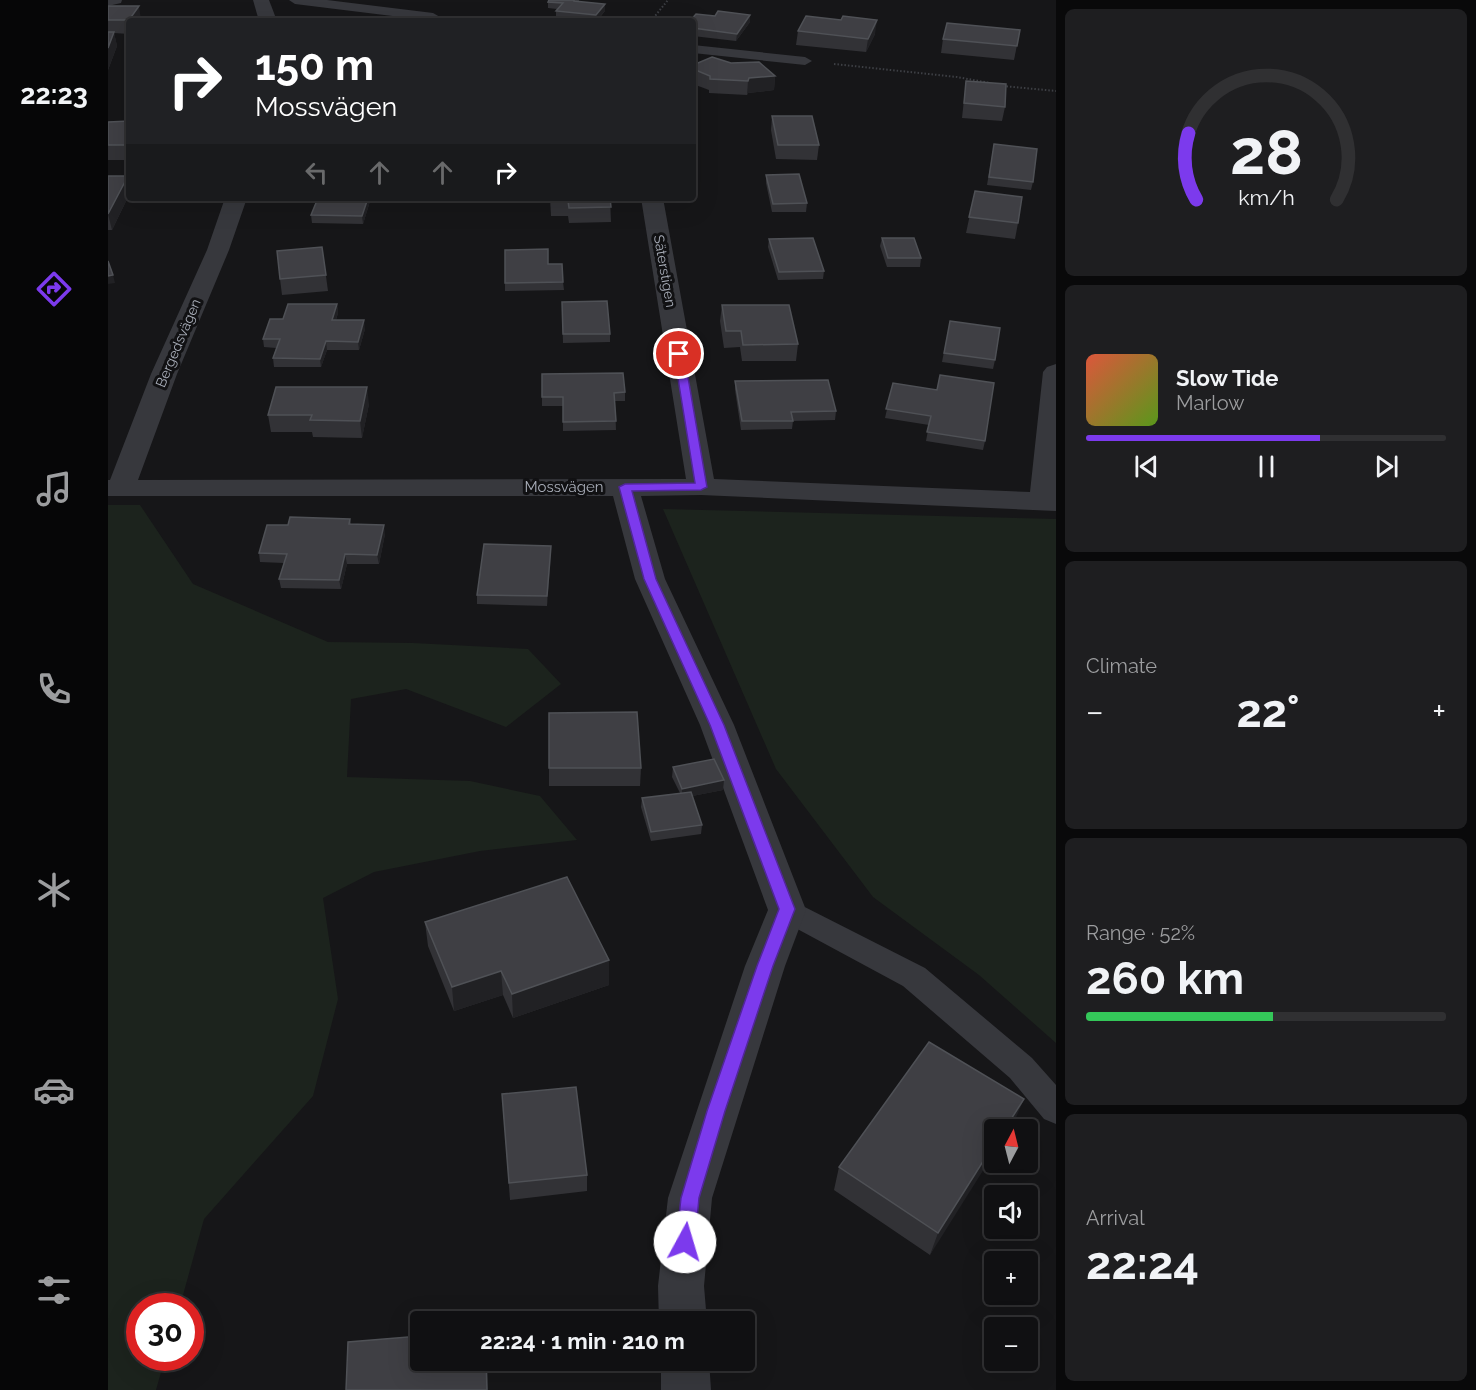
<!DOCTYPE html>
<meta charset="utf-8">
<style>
:root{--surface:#101012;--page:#1e1e20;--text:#f1f3f6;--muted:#9c9d9f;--line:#303032;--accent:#7c3aed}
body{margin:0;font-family:Raleway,sans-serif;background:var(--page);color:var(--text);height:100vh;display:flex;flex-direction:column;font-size:22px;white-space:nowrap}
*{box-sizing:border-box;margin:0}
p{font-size:20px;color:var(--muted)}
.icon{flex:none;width:33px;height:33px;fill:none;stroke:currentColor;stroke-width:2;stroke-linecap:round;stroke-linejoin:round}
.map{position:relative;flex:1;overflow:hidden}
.drawer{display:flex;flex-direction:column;gap:9px;padding:9px;background:#09090a;width:420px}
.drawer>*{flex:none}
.top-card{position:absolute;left:18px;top:18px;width:570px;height:183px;border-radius:6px;box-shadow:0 6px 24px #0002,0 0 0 2px var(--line);background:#202124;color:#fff;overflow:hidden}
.needle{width:39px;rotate:7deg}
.tools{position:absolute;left:876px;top:1119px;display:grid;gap:12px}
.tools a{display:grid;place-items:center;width:54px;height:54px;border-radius:6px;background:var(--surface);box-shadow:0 6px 24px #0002,0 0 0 2px var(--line);font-size:30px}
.speed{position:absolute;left:18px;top:1293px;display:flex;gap:12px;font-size:30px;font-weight:700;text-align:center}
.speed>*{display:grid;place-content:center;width:78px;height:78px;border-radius:50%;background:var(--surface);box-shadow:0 6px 24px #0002,0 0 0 2px var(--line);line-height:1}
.speed .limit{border:9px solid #d22;background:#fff;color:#111}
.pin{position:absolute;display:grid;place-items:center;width:51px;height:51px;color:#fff;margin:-26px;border:3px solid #fff;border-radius:50%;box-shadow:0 2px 6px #0007}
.me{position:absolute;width:66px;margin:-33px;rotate:6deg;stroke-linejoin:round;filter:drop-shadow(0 0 4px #0008)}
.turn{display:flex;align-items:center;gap:21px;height:126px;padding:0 30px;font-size:27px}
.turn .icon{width:78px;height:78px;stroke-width:2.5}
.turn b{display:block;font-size:42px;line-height:51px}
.lanes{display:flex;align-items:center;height:57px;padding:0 30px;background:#0003;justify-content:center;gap:30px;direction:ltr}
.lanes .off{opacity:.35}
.big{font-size:45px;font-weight:700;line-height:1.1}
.drawer .widget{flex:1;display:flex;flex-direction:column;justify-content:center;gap:9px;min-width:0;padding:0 21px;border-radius:9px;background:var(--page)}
.drawer .dial{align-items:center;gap:0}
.dial svg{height:156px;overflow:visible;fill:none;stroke:var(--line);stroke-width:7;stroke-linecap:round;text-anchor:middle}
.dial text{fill:var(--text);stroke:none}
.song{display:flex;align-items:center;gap:18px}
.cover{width:72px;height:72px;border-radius:9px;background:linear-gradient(135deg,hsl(10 70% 55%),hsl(90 70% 35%))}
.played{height:6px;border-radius:3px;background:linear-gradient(90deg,var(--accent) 65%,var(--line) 65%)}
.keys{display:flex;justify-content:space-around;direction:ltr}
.heat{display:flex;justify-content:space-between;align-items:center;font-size:33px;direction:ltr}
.charge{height:9px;border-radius:4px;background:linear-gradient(90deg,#34c759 52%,var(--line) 0)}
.trip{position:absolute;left:302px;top:1311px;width:345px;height:60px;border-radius:6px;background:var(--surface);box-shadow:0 6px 24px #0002,0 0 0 2px var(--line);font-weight:700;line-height:60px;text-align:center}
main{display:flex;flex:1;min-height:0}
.tabs{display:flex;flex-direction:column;width:108px;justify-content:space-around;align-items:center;background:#060607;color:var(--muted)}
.tabs .icon{width:42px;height:42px}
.tabs .current{color:var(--accent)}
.tabs b{font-size:27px;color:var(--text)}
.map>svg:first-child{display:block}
.green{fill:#1c231d}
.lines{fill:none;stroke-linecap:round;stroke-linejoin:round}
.path{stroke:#3d3f44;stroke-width:2;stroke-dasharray:1.5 2;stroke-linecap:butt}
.service{fill:#37383d;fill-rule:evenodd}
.minor{fill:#37383d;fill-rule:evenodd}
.wall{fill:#323236}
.shaded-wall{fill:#212124}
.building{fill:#3f3f44;stroke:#4f5156;stroke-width:1.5}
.route{fill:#7c3aed;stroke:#51269a;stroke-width:1.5}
.labels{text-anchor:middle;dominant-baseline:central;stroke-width:6;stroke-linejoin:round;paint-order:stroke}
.far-street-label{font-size:14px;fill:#a8adb8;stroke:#111113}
.street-label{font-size:15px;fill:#a8adb8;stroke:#111113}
</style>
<main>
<nav class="tabs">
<b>22:23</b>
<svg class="icon current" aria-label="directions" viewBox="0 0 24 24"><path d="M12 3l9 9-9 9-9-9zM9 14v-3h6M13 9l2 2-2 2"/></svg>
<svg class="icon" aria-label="music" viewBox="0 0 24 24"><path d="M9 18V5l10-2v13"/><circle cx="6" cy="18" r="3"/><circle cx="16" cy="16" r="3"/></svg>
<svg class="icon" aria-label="phone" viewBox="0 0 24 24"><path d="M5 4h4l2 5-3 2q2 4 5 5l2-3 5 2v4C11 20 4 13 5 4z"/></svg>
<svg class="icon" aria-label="climate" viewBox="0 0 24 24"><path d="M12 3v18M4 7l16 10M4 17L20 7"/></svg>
<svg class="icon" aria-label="car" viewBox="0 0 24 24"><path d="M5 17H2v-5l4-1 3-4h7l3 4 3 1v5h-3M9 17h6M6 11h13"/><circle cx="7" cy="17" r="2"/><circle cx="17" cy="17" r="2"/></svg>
<svg class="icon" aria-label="filters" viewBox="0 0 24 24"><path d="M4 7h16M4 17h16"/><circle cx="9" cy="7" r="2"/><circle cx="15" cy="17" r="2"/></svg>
</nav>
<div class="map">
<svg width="948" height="1390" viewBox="0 0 948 1390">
<rect width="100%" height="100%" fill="#161618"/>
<g class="green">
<path d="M 0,505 L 32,505 L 85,584 L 220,642 L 305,643 L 420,649 L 453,684 L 398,727 L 298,689 L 243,699 L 239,777 L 362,781 L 432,796 L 469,840 L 372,851 L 266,872 L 215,898 L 230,999 L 205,1096 L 96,1219 L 72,1306 L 32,1306 L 32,1358 L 57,1358 L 48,1390 L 0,1390 Z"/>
<path d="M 555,509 L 948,519 L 948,1043 L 871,975 L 765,897 L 668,769 Z"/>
</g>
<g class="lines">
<g class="path">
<path d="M 543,21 L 560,0"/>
<path d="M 726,64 L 849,77 L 882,83"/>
<path d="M 895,86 L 948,91"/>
</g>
<g class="service">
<path d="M 0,0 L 14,0 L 13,3 L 0,6 Z"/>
<path d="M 181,0 L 219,0 L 325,13 L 332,17 L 325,21 L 187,4 Z"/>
<path d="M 585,45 L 697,57 L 704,61 L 697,65 L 585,53 Z"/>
<path d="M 679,898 L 817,968 L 924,1058 L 948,1085 L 948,1124 L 936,1119 L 902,1078 L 795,986 L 669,918 L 664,910 L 669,902 Z"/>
</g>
<g class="minor">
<path d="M 145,0 L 161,0 L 169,21 L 151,21 Z"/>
<path d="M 117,198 L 139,198 L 121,250 L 69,374 L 30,480 L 578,479 L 533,198 L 555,198 L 606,479 L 922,492 L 935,372 L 939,367 L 948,364 L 948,511 L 593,495 L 533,496 L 557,579 L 626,725 L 698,910 L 677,966 L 604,1198 L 596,1286 L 599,1322 L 551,1322 L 550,1286 L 560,1198 L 637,966 L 660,910 L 592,725 L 527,579 L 505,496 L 0,496 L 0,480 L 2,480 L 43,374 L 99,250 Z"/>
<path d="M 553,1360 L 601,1360 L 603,1390 L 553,1390 Z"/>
</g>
</g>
<g class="wall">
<path d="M 441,0 L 471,0 L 471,1 L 497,11 L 489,21 L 478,21 L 448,18 L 448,11 L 449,9 L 440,8 L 440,2 Z"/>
<path d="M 0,6 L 33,20 L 21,21 L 21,34 L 6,33 L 9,46 L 0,70 Z"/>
<path d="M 642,15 L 642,22 L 628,41 L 585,36 L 585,21 L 607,16 Z"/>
<path d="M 733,20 L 767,34 L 758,52 L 688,45 L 690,31 Z"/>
<path d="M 912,30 L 906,60 L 833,53 L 835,39 Z"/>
<path d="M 585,65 L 667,76 L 666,90 L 640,93 L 639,95 L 601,93 L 601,90 L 585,84 Z"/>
<path d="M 858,81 L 897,107 L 894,121 L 854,118 Z"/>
<path d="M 664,116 L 711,145 L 709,160 L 668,159 L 663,130 Z"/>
<path d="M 21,121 L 21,160 L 0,160 L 0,122 Z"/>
<path d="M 886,144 L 925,182 L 923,190 L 879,185 Z"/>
<path d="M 658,175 L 699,203 L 698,212 L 664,212 L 658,183 Z"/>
<path d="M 0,176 L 20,176 L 21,181 L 21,195 L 4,230 L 0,230 Z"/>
<path d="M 867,191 L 910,223 L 907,239 L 858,233 Z"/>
<path d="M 210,198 L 263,198 L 255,224 L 204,223 L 203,215 Z"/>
<path d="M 442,198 L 502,198 L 503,222 L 461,223 L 460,216 L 443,216 Z"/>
<path d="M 774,238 L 813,258 L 812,267 L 779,267 L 772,246 Z"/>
<path d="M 661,239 L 716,271 L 715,279 L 670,280 L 660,247 Z"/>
<path d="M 214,247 L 220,291 L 174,295 L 172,279 Z"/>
<path d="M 397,250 L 455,282 L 456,290 L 397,291 Z"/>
<path d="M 454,302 L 502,334 L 502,342 L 455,343 Z"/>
<path d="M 229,304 L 230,313 L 228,320 L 257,329 L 251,350 L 219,350 L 213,367 L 166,367 L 165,358 L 168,348 L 156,347 L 155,339 L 175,319 Z"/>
<path d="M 614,305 L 690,344 L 688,361 L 634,361 L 632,347 L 616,348 L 612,321 Z"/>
<path d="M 842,321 L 887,360 L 885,369 L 834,362 Z"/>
<path d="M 434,374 L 517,392 L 517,401 L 507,401 L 508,430 L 455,431 L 455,406 L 434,406 Z"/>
<path d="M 627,381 L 728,411 L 727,420 L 685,421 L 684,429 L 633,430 L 627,390 Z"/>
<path d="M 785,383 L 877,441 L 875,450 L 818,441 L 821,425 L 777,418 Z"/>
<path d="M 261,404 L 254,438 L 205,437 L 204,432 L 163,432 L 160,415 Z"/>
<path d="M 242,519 L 243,524 L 277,534 L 271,564 L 239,564 L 233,589 L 173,588 L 171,579 L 176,563 L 152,562 L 151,553 L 180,525 Z"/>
<path d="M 443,546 L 439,606 L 369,604 L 369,595 Z"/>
<path d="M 565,767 L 615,790 L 584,796 L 594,825 L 593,834 L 543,841 L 533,807 L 534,798 L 572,793 L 564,777 Z"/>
<path d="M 441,768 L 533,768 L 532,786 L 441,786 Z"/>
<path d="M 317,922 L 501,985 L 405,1018 L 395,995 L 346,1011 L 320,946 Z"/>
<path d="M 394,1094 L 479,1175 L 479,1191 L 402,1200 Z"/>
<path d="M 906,1122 L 902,1130 L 886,1130 L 822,1255 L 726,1190 L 731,1167 Z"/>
</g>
<g class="shaded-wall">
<path d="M 497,4 L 497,11 L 488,21 L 488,15 Z"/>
<path d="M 31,6 L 33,20 L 32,21 L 21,21 L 21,22 L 21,20 Z"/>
<path d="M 642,15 L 642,22 L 628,41 L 629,34 Z"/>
<path d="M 769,20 L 767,34 L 758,52 L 760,39 Z"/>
<path d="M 6,32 L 9,46 L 0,70 L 0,48 Z"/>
<path d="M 667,76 L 666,90 L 640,93 L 639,95 L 640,81 L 641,78 Z"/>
<path d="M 20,176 L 21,181 L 21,195 L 4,230 L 0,214 Z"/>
<path d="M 260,198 L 263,198 L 255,224 L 254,216 Z"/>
<path d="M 5,275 L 7,283 L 0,284 L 0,276 Z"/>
<path d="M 229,304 L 230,313 L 225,328 L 224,320 Z"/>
<path d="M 256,320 L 257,329 L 251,350 L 250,342 Z"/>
<path d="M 218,341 L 219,350 L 213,367 L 212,359 Z"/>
<path d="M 259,387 L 261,404 L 254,438 L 252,421 Z"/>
<path d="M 276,525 L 277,534 L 271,564 L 269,555 Z"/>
<path d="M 443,546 L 443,555 L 439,606 L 439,596 Z"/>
<path d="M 237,554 L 239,564 L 233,589 L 231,580 Z"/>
<path d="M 616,780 L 615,790 L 574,798 L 574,789 Z"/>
<path d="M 501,960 L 501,985 L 405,1018 L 404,994 Z"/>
<path d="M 393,971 L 395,995 L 346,1011 L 344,987 Z"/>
<path d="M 916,1099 L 906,1122 L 902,1130 L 896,1130 Z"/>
<path d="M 886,1144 L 886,1153 L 822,1255 L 830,1233 Z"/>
<path d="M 378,1360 L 380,1360 L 380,1390 L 379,1390 Z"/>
</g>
<g class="building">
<path d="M 441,0 L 466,0 L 466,1 L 497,4 L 488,15 L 448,11 L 455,3 L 440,2 Z"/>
<path d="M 0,6 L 31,6 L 21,20 L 0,20 Z"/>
<path d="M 610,11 L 642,15 L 629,34 L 585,28 L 585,21 L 582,21 L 588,14 L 607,16 Z"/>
<path d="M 698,16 L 733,20 L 735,16 L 769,20 L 760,39 L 690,31 Z"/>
<path d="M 234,20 L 262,20 L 261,21 Z"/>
<path d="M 839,23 L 912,30 L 909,46 L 835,39 Z"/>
<path d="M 0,32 L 6,32 L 0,48 Z"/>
<path d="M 604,57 L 623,63 L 651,62 L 667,76 L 641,78 L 640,81 L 602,79 L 602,76 L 585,69 L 585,65 Z"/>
<path d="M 858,81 L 898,84 L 897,107 L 856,103 Z"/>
<path d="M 664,116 L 704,116 L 711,145 L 670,145 Z"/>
<path d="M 21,121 L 21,145 L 0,145 L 0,122 Z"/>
<path d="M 886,144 L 929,149 L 925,182 L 881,177 Z"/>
<path d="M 691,174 L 699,203 L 665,204 L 658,175 Z"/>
<path d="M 0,176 L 20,176 L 0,214 Z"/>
<path d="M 867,191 L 914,197 L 910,223 L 861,217 Z"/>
<path d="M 210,198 L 260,198 L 254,216 L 203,215 Z"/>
<path d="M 443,198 L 502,198 L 503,207 L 461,208 L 460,201 L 443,201 Z"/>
<path d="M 705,238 L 716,271 L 671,272 L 661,239 Z"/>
<path d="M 774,238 L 806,238 L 813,258 L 780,258 Z"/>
<path d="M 214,247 L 218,275 L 172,279 L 169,251 Z"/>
<path d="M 440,249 L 440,264 L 454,264 L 455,282 L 397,283 L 397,250 Z"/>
<path d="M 0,261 L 5,275 L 0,276 Z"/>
<path d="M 499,301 L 502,334 L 455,334 L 454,302 Z"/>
<path d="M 180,304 L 229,304 L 224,320 L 256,320 L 250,342 L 218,341 L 212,359 L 165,358 L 172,339 L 155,339 L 162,319 L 175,319 Z"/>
<path d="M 614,305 L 681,305 L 690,344 L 635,345 L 633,331 L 618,331 Z"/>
<path d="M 842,321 L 892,328 L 887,360 L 836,353 Z"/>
<path d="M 515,373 L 517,392 L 506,393 L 508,421 L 455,422 L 455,397 L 434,397 L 434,374 Z"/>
<path d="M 832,375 L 886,383 L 877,441 L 819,432 L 823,416 L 778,409 L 785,383 L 829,390 Z"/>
<path d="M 720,380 L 728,411 L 683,412 L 685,421 L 634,421 L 627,381 Z"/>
<path d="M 168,387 L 259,387 L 252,421 L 202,420 L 204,415 L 160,415 Z"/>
<path d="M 182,517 L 242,519 L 241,524 L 276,525 L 269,555 L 237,554 L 231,580 L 171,579 L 179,554 L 151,553 L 159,525 L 180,525 Z"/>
<path d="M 376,544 L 443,546 L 439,596 L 369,595 Z"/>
<path d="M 529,712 L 533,768 L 441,768 L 441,713 Z"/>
<path d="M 606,759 L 616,780 L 574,789 L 565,767 Z"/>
<path d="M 583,792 L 594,825 L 543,832 L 534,798 Z"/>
<path d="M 459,877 L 501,960 L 404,994 L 393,971 L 344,987 L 317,922 Z"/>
<path d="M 821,1042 L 916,1099 L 896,1130 L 886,1130 L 886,1144 L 830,1233 L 731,1167 Z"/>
<path d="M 468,1087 L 479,1175 L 401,1183 L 394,1094 Z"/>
<path d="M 312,1336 L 312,1360 L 378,1360 L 379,1390 L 238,1390 L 240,1342 Z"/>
</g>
<path class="route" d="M 571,351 L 576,354 L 599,487 L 593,490 L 524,491 L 548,579 L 616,725 L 687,909 L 665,966 L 617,1111 L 591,1198 L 587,1242 L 584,1249 L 577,1251 L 571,1249 L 568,1242 L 573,1198 L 599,1111 L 649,966 L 671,909 L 602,725 L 536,579 L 511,487 L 517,484 L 587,483 L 566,354 Z"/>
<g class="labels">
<g class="far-street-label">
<text transform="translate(557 271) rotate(80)">Säterstigen</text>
<text transform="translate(70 343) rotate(-67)">Bergedsvägen</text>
</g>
<g class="street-label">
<text x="456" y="487">Mossvägen</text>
</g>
</g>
</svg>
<div class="tools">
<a><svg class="needle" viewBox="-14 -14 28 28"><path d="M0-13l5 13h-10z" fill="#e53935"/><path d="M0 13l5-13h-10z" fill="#9c9d9f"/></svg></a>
<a><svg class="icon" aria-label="sound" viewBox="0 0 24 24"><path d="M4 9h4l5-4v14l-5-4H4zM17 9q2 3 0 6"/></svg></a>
<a>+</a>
<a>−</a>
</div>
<div class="speed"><div class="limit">30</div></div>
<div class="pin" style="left:571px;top:354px;background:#d93025"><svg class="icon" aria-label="arrive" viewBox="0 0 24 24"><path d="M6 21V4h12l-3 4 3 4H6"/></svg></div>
<svg class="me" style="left:577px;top:1242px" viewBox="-20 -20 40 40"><circle r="19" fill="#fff"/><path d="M0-13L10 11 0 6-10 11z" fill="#7c3aed"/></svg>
<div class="trip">22:24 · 1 min · 210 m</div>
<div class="top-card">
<div class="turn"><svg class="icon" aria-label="right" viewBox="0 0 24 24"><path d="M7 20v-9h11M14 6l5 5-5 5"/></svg><div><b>150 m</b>Mossvägen</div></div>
<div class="lanes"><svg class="icon off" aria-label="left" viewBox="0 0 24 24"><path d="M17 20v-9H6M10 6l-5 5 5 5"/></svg><svg class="icon off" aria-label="ahead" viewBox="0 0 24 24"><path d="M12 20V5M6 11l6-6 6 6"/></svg><svg class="icon off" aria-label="ahead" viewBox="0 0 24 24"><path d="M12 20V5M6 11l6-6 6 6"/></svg><svg class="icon" aria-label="right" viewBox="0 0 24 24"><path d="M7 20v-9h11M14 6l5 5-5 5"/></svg></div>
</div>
</div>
<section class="drawer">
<div class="widget dial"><svg viewBox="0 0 100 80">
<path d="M14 69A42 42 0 1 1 86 69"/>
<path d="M14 69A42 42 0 0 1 10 35" stroke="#7c3aed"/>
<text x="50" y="56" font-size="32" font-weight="700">28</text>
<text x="50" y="72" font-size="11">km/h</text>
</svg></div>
<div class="widget">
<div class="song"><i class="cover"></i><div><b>Slow Tide</b><p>Marlow</p></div></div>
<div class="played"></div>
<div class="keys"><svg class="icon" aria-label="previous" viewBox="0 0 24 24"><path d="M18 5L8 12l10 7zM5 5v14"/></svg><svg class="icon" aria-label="pause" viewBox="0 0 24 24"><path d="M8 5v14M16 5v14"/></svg><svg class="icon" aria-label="next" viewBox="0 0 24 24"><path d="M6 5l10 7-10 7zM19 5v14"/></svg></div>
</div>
<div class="widget"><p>Climate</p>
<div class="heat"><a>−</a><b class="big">22°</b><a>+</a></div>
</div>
<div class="widget"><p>Range · 52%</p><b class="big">260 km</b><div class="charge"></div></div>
<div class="widget"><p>Arrival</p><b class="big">22:24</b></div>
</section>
</main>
